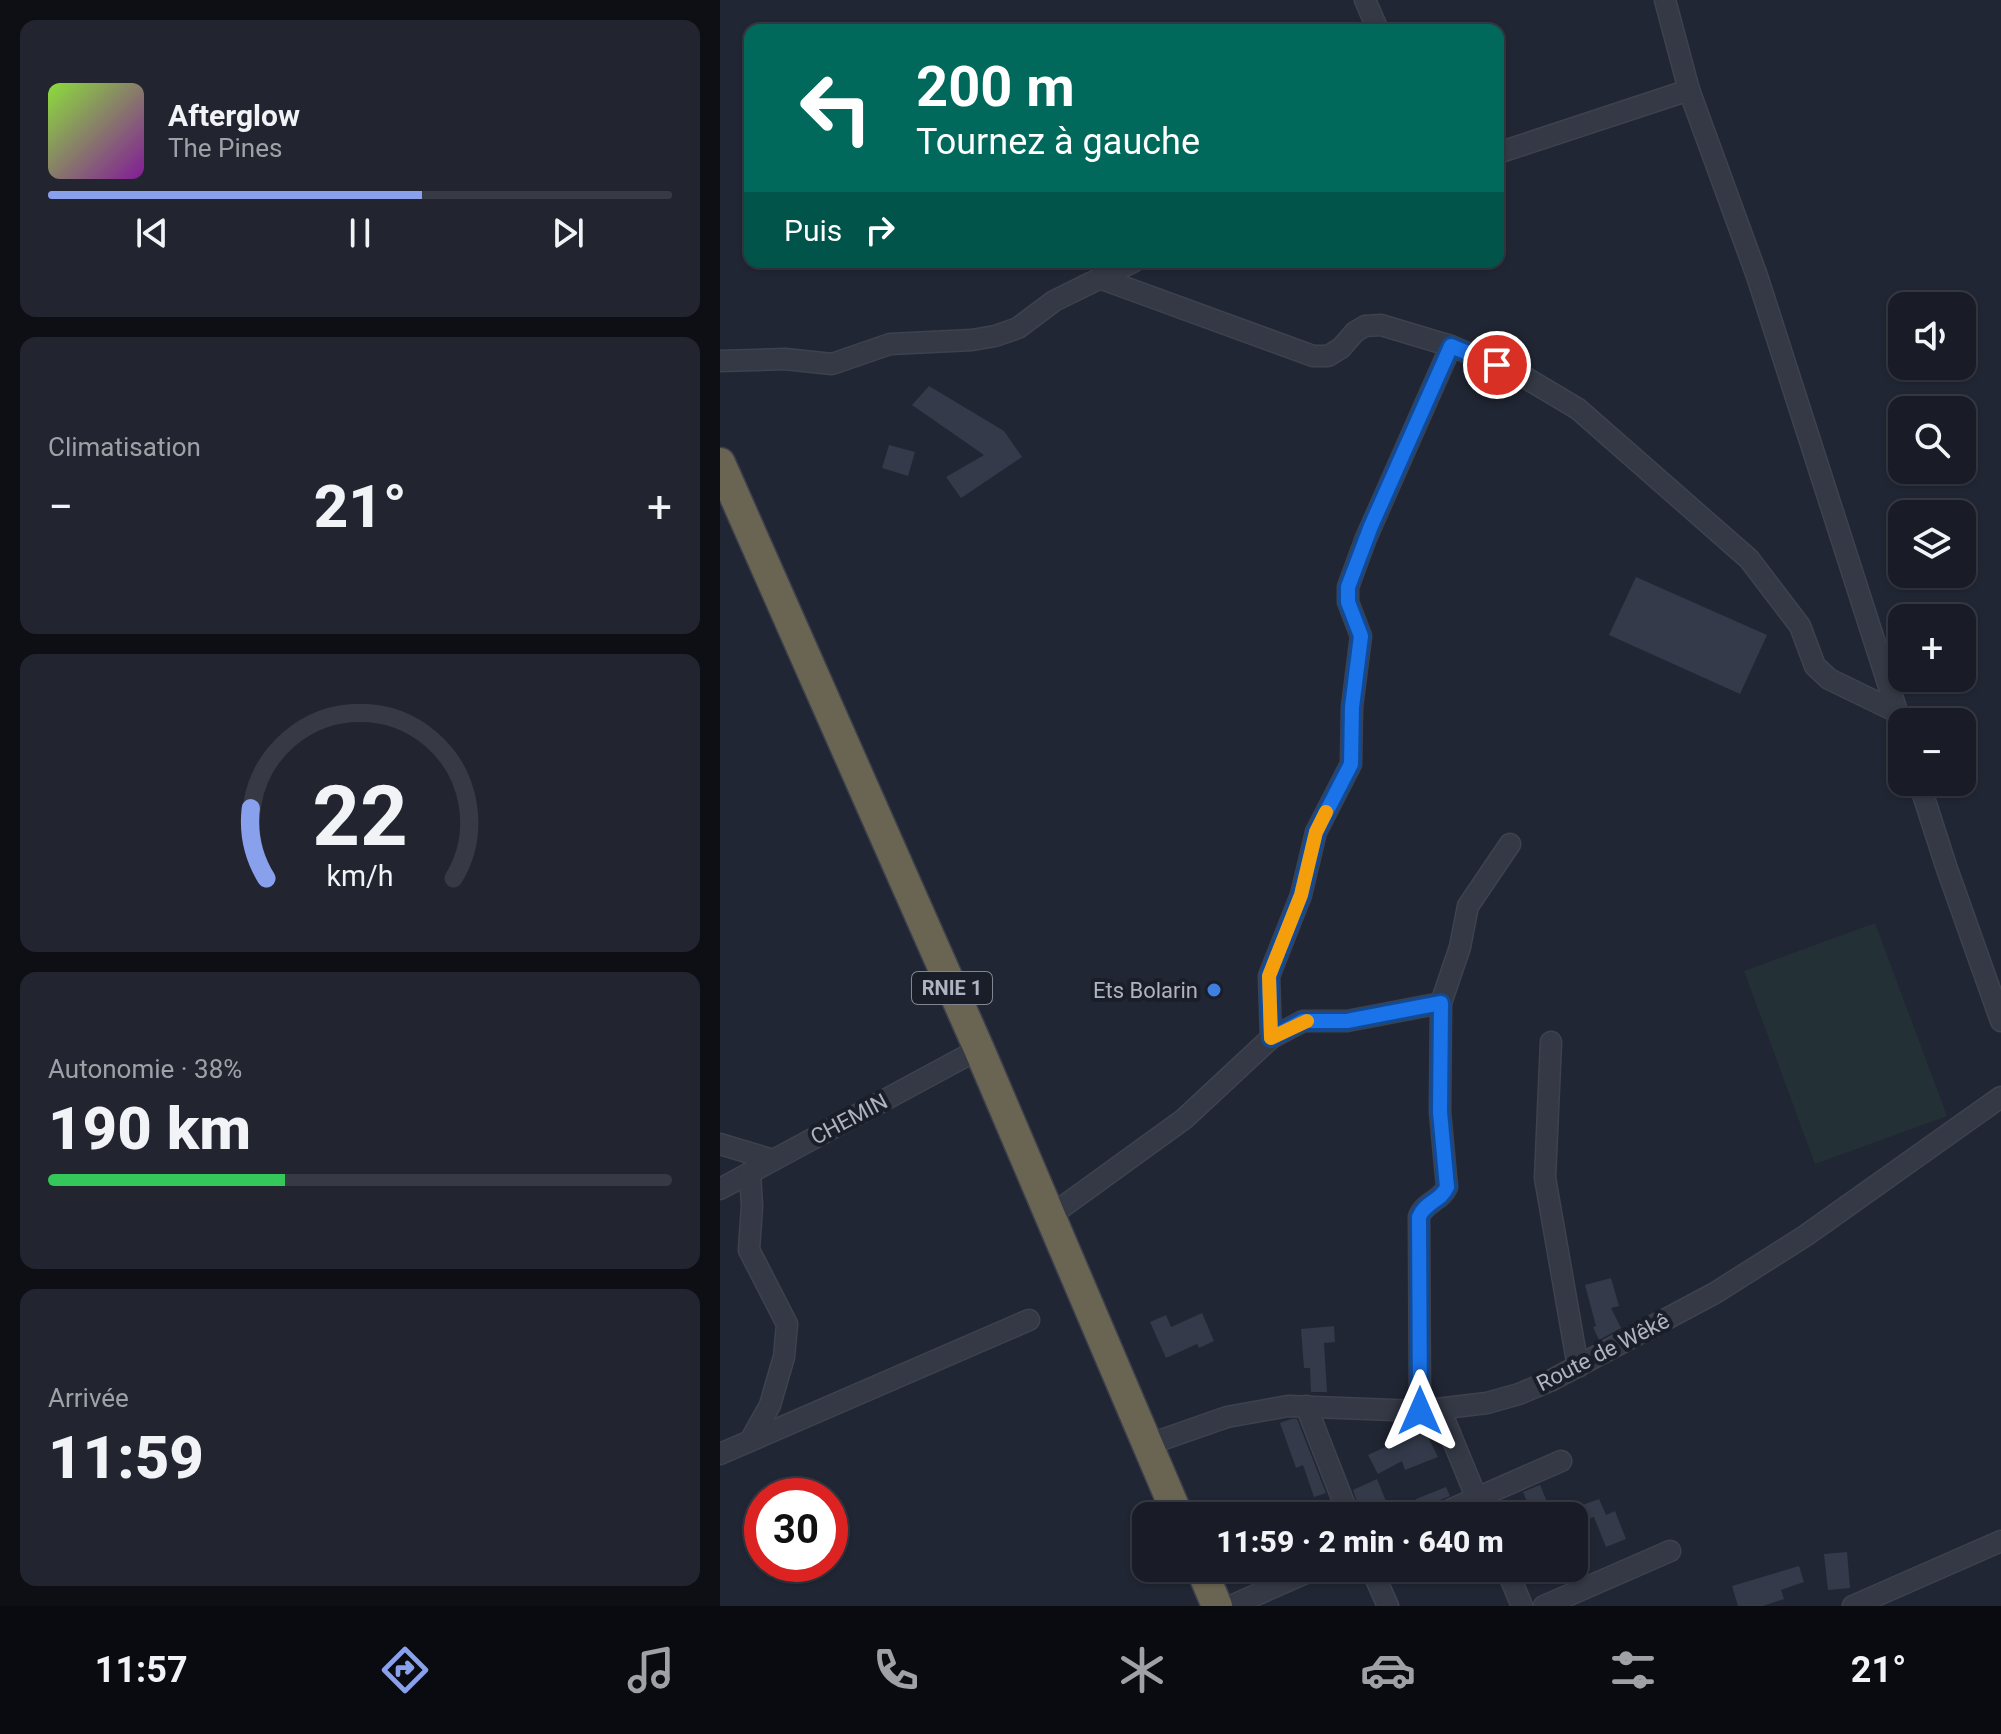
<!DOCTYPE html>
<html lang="fr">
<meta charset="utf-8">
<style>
:root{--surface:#191c27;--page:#22252f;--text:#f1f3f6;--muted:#9fa1a7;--line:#373a44;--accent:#89a1ec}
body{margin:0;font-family:Roboto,sans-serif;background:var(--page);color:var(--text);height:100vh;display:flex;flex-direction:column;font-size:30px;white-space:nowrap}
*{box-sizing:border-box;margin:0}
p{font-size:26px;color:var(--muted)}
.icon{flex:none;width:44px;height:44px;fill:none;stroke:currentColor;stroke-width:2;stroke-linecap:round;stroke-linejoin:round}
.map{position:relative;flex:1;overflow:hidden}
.sheet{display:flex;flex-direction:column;gap:20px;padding:20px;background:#0e0f15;width:720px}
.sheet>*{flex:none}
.hud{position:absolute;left:24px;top:24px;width:760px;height:244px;border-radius:16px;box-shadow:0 2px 6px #0004,0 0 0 2px var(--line);background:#00695c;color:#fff;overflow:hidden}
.controls{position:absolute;left:1168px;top:292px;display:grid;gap:16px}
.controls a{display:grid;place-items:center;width:88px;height:88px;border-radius:16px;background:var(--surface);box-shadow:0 2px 6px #0004,0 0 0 2px var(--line);font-size:40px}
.speed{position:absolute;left:24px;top:1478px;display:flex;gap:16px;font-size:40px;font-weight:700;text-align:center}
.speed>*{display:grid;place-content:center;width:104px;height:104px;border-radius:50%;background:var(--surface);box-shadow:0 2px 6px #0004,0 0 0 2px var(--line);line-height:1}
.speed .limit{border:12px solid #d22;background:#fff;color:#111}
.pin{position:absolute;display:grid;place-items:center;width:68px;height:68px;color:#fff;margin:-34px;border:4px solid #fff;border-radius:50%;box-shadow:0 2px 8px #0007}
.me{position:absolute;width:88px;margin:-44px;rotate:0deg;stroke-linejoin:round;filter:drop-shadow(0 0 6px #0008)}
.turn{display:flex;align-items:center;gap:28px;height:168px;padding:0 40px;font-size:36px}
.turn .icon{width:104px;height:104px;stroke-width:2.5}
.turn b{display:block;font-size:56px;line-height:68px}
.then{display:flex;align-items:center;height:76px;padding:0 40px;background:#0003;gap:16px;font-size:30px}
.big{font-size:60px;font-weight:800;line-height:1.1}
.sheet .card{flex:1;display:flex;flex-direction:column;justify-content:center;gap:12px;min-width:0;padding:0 28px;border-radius:16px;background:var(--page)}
.sheet .dial{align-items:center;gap:0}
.dial svg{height:208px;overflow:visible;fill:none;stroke:var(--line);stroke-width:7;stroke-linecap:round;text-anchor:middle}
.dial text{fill:var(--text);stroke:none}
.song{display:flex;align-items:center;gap:24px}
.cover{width:96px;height:96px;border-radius:12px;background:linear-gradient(135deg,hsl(90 70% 55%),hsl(290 70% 35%))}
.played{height:8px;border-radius:4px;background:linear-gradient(90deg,var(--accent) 60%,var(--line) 60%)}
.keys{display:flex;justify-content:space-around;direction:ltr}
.heat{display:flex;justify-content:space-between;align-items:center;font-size:44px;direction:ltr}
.charge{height:12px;border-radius:6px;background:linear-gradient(90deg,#34c759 38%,var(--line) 0)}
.trip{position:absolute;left:412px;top:1502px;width:456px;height:80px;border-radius:16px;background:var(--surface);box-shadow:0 2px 6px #0004,0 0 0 2px var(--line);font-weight:800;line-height:80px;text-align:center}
.dock{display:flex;height:128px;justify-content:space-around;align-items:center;background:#0a0b10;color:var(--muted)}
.dock .icon{width:56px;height:56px}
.dock .active{color:var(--accent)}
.dock b{font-size:36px;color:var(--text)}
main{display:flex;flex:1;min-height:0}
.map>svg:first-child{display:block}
.green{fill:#233035}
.building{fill:#343a4a}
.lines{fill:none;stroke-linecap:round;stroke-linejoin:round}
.minor-casing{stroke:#3e424e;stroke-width:23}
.highway-casing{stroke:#3c404c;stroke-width:33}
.minor{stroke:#343945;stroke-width:20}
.highway{stroke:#6a6452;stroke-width:30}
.route-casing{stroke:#114b97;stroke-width:20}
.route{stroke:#1a73e8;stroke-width:14}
.slow{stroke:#f59e0b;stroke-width:14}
.shop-dot{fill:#3f7fe0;stroke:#1a1e29;stroke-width:3}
.labels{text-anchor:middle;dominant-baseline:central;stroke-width:8;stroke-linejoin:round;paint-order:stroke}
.shield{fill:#1a1e29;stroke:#828693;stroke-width:2}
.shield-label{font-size:20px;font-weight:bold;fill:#afb3c1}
.poi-label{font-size:22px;fill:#afb3c1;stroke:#1a1e29;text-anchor:end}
.street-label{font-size:22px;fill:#afb3c1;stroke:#1a1e29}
</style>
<main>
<section class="sheet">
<div class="card">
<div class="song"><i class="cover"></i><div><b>Afterglow</b><p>The Pines</p></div></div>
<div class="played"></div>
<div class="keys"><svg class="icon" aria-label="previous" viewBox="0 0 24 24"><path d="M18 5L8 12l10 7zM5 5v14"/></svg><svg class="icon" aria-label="pause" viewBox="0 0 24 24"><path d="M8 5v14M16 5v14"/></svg><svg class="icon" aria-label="next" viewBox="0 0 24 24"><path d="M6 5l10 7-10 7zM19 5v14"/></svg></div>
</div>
<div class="card"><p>Climatisation</p>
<div class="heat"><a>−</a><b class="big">21°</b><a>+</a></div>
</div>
<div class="card dial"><svg viewBox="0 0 100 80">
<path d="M14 69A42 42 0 1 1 86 69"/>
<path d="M14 69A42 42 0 0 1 8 42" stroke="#89a1ec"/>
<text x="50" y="56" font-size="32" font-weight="700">22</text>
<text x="50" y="72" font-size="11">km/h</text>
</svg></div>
<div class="card"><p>Autonomie · 38%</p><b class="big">190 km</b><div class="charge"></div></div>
<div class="card"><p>Arrivée</p><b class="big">11:59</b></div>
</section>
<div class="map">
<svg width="1281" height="1606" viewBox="0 0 1281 1606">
<rect width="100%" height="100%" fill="#212634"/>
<path class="green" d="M 1155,923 L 1227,1116 L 1095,1164 L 1024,971 Z"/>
<g class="building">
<path d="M 209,386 L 284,431 L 302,457 L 241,498 L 226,477 L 264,455 L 192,405 Z"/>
<path d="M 169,445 L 195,452 L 188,476 L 162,468 Z"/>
<path d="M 916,577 L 1047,635 L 1020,694 L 889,635 Z"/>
<path d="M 891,1278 L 899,1306 L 891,1308 L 901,1328 L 879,1340 L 873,1327 L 876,1326 L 865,1285 Z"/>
<path d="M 482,1313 L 494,1341 L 479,1348 L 477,1344 L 446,1358 L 430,1322 L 446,1315 L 451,1327 Z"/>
<path d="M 614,1326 L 615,1342 L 604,1343 L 607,1392 L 591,1392 L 590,1368 L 584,1368 L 581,1329 Z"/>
<path d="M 571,1419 L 577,1419 L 606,1493 L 594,1497 L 583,1465 L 576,1468 L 560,1423 Z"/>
<path d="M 704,1429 L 718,1457 L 685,1470 L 682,1461 L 658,1474 L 648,1455 Z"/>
<path d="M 657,1479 L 672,1516 L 648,1516 L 647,1512 L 641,1514 L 633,1490 Z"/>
<path d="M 820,1485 L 833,1516 L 813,1516 L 803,1492 Z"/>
<path d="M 726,1487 L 730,1496 L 710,1504 L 702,1514 L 696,1499 Z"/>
<path d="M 879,1499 L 886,1515 L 895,1511 L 906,1539 L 886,1547 L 874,1517 L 854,1525 L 854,1508 Z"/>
<path d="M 1127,1552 L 1130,1588 L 1108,1590 L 1104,1554 Z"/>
<path d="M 1079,1566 L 1084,1582 L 1061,1590 L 1064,1599 L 1043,1606 L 1018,1606 L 1012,1586 Z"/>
</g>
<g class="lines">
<defs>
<g id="minor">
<path d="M 645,0 L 658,30"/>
<path d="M 945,0 L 969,90 L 1037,276 L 1182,727"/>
<path d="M 778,153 L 969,90"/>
<path d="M 382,279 L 593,356 L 608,356 L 621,348 L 635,332 L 645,326 L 661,325 L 731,346 L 801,375 L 858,409 L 1029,559 L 1080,626 L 1095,666 L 1109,679 L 1177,712"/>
<path d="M 0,361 L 65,359 L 112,364 L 170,344 L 252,340 L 275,336 L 298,328 L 334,301 L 413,262"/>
<path d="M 1199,782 L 1226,866 L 1281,1021"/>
<path d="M 551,1038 L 583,1021 L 627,1021 L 721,1003"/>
<path d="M 831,1042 L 825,1178 L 858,1367"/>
<path d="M 0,1144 L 53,1160"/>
<path d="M 0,1189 L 259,1049"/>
<path d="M 330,1216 L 464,1119 L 551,1038 L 549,976 L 581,895 L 596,832 L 631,764 L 632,707 L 641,636 L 628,602 L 628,587 L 646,538 L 731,346"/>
<path d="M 586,1406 L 629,1516"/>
<path d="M 720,1409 L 764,1516"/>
<path d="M 700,1411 L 699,1217 C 704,1202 721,1201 727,1187 L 720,1112 L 721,1003 L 740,947 L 748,906 L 790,844"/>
<path d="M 30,1441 L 50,1405 L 64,1357 L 67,1324 L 29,1250 L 32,1206 L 30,1173"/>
<path d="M 427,1445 L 507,1417 L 568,1406 L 700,1411 L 767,1403 L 799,1394 L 830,1381 L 995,1293 L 1085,1236 L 1281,1097"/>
<path d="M 0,1454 L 309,1320"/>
<path d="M 716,1516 L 841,1461"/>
<path d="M 651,1568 L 668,1606"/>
<path d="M 786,1568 L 802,1606"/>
<path d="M 511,1606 L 597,1568"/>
<path d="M 824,1606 L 950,1551"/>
<path d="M 1133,1606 L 1281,1541"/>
</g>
<g id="highway">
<path d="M 0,463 L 259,1049 L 458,1516"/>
<path d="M 481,1568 L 497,1606"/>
</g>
</defs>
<use href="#minor" class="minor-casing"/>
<use href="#highway" class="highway-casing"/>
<use href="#minor" class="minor"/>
<use href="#highway" class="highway"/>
</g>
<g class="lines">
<defs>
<path id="route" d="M 700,1411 L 699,1217 C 705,1202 721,1201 727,1187 L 720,1112 L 721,1003 L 627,1021 L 583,1021 L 551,1038 L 549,976 L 581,895 L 596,832 L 631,764 L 632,707 L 641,636 L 628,602 L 628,587 L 651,526 L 731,346 L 777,365"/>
</defs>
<use href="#route" class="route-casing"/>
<use href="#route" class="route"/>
<path class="slow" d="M 587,1021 L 551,1038 L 549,976 L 581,895 L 596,832 L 606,812"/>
</g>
<circle class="shop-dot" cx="494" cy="990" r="8"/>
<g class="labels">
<rect class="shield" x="192" y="972" width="80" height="32" rx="6"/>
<g class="shield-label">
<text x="232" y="988">RNIE 1</text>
</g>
<g class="poi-label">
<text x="478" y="990">Ets Bolarin</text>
</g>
<g class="street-label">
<text transform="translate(129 1119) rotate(-28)">CHEMIN</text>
<text transform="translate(883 1352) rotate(-27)">Route de Wêkê</text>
</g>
</g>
</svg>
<div class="controls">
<a><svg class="icon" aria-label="sound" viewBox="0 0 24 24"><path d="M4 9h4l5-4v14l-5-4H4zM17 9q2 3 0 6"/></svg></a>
<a><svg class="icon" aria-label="search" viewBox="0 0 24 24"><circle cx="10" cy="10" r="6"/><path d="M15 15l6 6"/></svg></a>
<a><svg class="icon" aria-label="layers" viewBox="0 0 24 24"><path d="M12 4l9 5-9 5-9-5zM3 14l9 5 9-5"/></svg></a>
<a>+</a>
<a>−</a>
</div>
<div class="speed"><div class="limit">30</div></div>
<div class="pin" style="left:777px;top:365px;background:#d93025"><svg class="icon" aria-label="arrive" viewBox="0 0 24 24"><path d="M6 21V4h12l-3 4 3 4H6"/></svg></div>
<svg class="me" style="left:700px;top:1411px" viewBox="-20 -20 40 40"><path d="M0-17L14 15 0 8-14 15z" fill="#1a73e8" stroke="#fff" stroke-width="4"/></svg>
<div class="trip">11:59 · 2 min · 640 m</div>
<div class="hud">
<div class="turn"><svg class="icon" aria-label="left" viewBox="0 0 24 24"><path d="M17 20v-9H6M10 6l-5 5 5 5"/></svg><div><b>200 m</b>Tournez à gauche</div></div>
<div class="then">Puis<svg class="icon" aria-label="right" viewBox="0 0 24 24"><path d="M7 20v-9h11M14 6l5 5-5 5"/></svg></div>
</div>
</div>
</main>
<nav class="dock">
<b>11:57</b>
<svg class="icon active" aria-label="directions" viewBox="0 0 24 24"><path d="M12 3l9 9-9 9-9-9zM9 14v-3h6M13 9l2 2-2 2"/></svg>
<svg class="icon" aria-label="music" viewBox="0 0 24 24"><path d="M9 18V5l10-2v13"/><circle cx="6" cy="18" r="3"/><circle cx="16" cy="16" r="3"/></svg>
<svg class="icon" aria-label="phone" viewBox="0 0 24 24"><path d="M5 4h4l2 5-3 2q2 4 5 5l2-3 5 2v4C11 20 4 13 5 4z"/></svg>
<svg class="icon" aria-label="climate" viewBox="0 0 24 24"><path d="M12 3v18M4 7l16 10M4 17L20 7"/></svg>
<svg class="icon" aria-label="car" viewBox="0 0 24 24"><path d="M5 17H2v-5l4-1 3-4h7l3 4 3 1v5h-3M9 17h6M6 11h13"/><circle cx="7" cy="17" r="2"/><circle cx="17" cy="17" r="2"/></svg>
<svg class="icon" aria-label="filters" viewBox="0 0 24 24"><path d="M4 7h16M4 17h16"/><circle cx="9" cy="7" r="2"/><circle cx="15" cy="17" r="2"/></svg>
<b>21°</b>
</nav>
